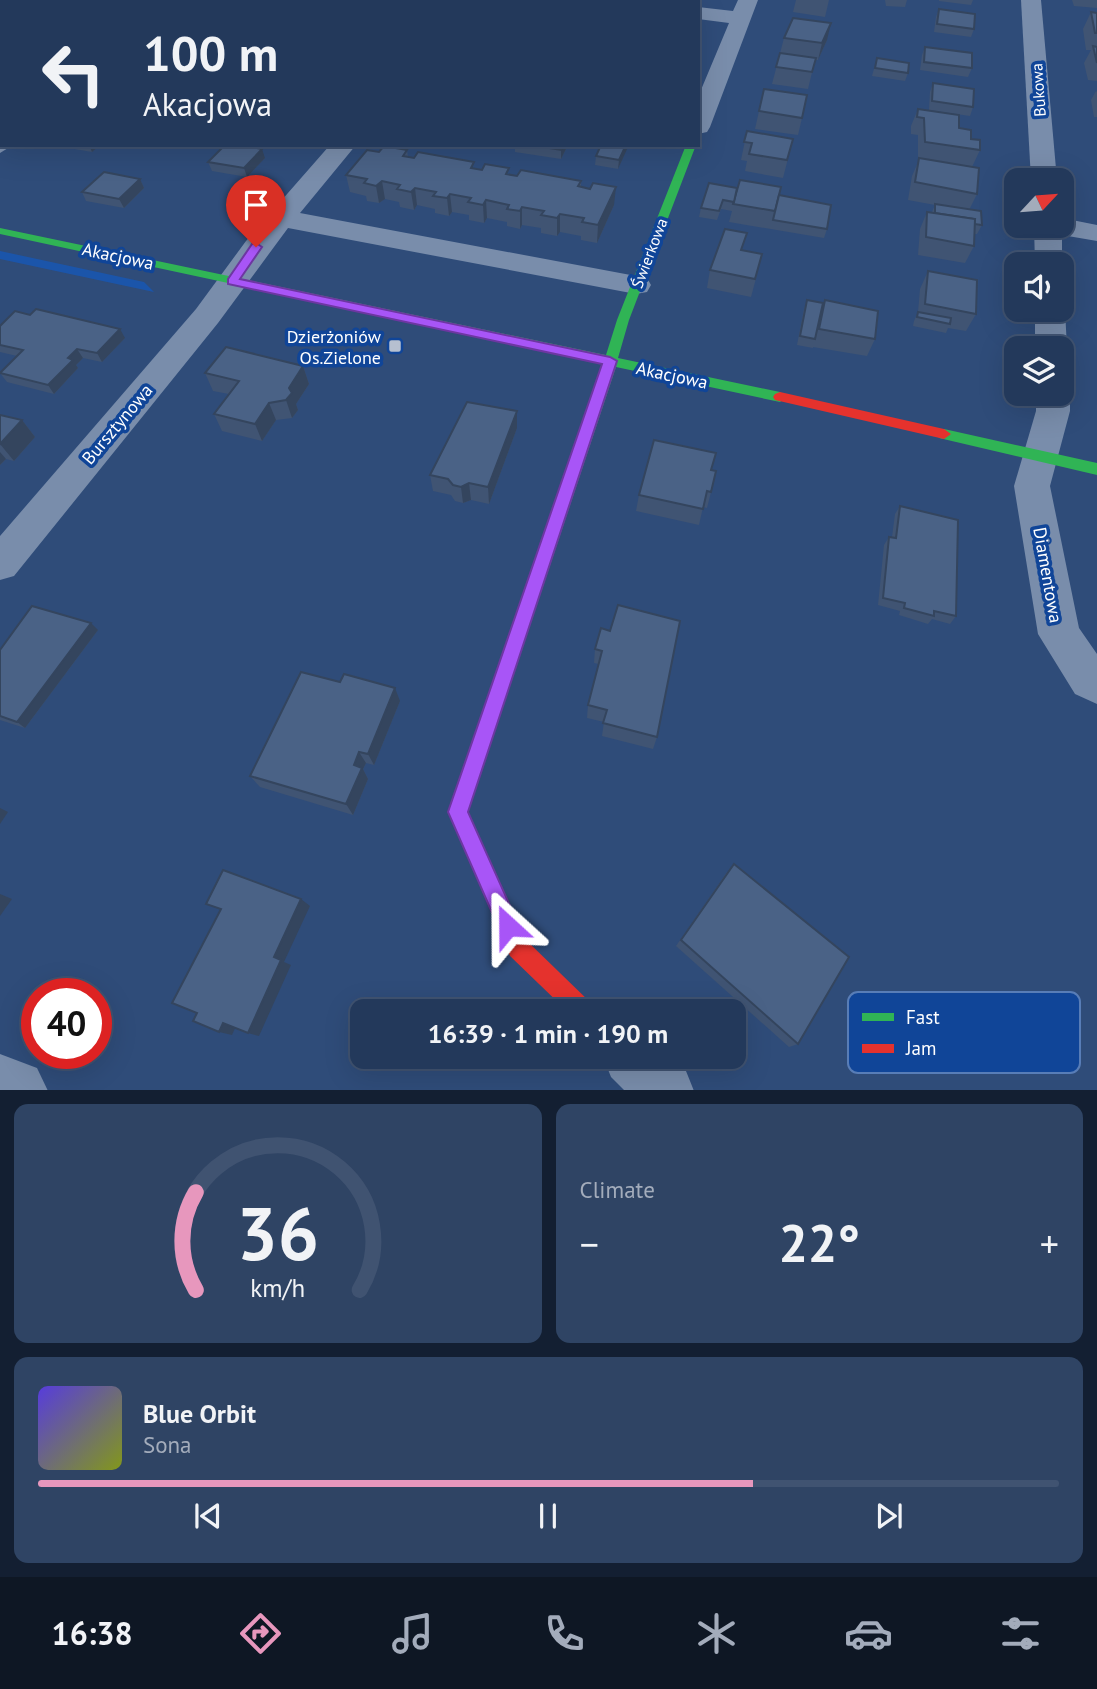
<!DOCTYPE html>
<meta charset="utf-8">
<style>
:root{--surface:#23395b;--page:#2f4464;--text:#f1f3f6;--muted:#a3acbb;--line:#405371;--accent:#e797bd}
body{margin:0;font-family:"PT Sans",sans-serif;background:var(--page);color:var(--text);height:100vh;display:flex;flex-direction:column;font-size:26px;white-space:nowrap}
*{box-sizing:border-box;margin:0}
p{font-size:23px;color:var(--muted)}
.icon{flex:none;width:38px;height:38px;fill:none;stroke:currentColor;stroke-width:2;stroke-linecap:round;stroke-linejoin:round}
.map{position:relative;height:1090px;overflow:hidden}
.sheet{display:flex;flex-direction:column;gap:14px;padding:14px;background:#131f32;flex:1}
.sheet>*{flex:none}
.guide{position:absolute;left:0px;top:0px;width:700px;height:147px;box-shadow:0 7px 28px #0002,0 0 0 2px var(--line);background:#23395b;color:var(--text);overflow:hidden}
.needle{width:46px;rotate:64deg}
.fabs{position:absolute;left:1004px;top:168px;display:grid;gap:14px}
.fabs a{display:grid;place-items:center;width:70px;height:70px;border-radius:14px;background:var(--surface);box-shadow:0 7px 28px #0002,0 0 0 2px var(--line);font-size:35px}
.speed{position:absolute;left:21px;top:978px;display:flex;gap:14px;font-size:35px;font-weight:700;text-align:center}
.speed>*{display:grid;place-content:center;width:91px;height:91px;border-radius:50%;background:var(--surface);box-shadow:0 7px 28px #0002,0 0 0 2px var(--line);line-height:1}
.speed .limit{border:10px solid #d22;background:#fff;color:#111}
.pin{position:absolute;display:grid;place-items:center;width:60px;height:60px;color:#fff;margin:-72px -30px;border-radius:50% 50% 50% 0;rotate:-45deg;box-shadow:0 0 7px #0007}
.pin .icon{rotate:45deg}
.me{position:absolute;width:77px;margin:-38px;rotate:336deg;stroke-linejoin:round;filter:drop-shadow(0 0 5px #0008)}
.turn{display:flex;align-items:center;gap:24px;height:147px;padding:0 28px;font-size:32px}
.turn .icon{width:91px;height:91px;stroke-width:2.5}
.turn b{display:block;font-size:49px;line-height:60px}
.big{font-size:52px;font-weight:700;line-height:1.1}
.sheet .card{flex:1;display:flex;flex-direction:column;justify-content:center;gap:10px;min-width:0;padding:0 24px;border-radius:14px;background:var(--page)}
.sheet .dial{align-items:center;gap:0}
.dial svg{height:182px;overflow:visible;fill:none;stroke:var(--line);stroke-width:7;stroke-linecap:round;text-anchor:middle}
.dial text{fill:var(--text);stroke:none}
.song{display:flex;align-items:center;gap:21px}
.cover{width:84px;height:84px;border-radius:10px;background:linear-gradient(135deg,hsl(250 70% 55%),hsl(70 70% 35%))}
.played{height:7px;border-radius:4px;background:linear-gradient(90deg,var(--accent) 70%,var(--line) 70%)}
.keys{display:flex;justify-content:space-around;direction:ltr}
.heat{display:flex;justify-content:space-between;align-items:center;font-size:38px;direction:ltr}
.sheet .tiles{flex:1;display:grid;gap:14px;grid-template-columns:1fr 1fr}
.card:last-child{grid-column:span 2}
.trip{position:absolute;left:350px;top:999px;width:396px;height:70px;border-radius:14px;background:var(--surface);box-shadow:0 7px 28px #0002,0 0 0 2px var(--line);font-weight:700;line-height:70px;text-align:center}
.tab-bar{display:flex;height:112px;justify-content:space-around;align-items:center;background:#0e1724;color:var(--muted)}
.tab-bar .icon{width:49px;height:49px}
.tab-bar .active{color:var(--accent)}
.tab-bar b{font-size:32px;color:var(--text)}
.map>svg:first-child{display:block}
.green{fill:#1b55aa}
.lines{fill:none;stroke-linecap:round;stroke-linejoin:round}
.lane{fill:#798dab;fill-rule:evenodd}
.street{fill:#798dab;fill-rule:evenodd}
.fast{fill:#30b455;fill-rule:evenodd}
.jam{fill:#e5322d;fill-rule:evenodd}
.wall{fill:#405473}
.shaded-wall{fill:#34455e}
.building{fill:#4a6286;stroke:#34455e;stroke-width:2}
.route{fill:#a855f7;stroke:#6d37a1;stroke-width:2}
.poi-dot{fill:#b6c0d0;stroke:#104598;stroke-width:2.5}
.labels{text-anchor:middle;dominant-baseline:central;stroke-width:7;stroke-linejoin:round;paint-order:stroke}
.far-street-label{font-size:16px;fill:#fff;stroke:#104598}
.street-label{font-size:18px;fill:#fff;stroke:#104598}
.poi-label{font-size:18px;fill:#fff;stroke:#104598;text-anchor:end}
.key{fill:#104598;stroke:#587db7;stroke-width:2}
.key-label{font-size:19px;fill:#fff}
</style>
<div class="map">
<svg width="1097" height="1091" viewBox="0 0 1097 1091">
<rect width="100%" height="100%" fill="#2f4c79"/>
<path class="green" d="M 0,251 L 144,282 L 154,292 L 0,259 Z"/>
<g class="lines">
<path class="lane" d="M 0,1054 L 37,1068 L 48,1091 L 0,1090 Z"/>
<g class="street">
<path d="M 181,0 L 202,0 L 180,2 Z"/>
<path d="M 461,0 L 482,0 L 460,2 Z"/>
<path d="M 592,0 L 625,0 L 626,2 L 593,2 Z"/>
<path d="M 738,0 L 758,0 L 710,127 L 707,132 L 698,134 L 698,97 L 729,23 L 698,19 L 698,7 L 733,11 Z"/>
<path d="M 1021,0 L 1041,0 L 1057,180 L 1031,180 Z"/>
<path d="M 0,136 L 2,145 L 13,145 L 0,153 Z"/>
<path d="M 330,145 L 356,145 L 300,213 L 636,276 L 647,278 L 651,285 L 647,292 L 636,294 L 288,228 L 218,323 L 14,576 L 0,580 L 0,536 L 196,309 L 246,241 Z"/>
<path d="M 1062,218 L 1097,225 L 1097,241 L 1062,235 L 1062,266 L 1035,264 L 1034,226 L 1062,226 Z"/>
<path d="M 1062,305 L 1065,310 L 1067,348 L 1062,356 L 1062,348 L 1035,348 L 1035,310 L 1062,310 Z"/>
<path d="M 1062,385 L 1070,394 L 1070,411 L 1050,486 L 1079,628 L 1097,654 L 1097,704 L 1075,694 L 1038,634 L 1014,486 L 1036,411 L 1036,394 L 1062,394 Z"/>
<path d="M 603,1057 L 671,1057 L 686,1071 L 694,1091 L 625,1091 L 611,1077 Z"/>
</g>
<g class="fast">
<path d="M 686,145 L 696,145 L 629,320 L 618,358 L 780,392 L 787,397 L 780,402 L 616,367 L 468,812 L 480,839 L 477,846 L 470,849 L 463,846 L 448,812 L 604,364 L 0,234 L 0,228 L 606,355 L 617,320 Z"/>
<path d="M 944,429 L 1097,463 L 1097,475 L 939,438 L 937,434 Z"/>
</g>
<g class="jam">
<path d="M 780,392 L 944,429 L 951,434 L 944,439 L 775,400 L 773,397 L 775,394 Z"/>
<path d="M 470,829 L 477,832 L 526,940 L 592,1004 L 595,1012 L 568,1012 L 510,956 L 460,839 L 463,832 Z"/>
</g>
</g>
<g class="wall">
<path d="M 235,0 L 279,0 L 277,2 L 235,2 Z"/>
<path d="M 796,0 L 829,0 L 825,17 L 793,12 Z"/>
<path d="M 885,0 L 907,0 L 905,7 L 886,6 Z"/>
<path d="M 939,0 L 973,0 L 971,5 L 939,1 Z"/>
<path d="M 1072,0 L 1097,0 L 1097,8 L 1074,6 Z"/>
<path d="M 939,9 L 974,29 L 971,37 L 934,32 L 936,17 Z"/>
<path d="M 1091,12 L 1097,13 L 1097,81 L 1088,80 L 1084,63 L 1091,50 L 1086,50 L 1083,29 Z"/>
<path d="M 784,38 L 827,40 L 818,60 L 815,60 L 808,89 L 772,84 Z"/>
<path d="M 925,47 L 972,68 L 968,77 L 920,70 L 922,55 Z"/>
<path d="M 877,58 L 908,73 L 905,81 L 872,76 Z"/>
<path d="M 933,83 L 973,107 L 970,116 L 929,110 L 930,92 Z"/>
<path d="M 1096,91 L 1097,92 L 1097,117 L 1094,117 L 1091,100 Z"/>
<path d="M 918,109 L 959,128 L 971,139 L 980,150 L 972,167 L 977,194 L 969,210 L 982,225 L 977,234 L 974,234 L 974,246 L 965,263 L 918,255 L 920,229 L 927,212 L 932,212 L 935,205 L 908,200 L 912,176 L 919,160 L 918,159 L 918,135 L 911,134 L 911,126 Z"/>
<path d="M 759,111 L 802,118 L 798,135 L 755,129 Z"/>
<path d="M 747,131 L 793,139 L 783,178 L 745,171 L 747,161 L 741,160 Z"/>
<path d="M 62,145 L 100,145 L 92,152 L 63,147 Z"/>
<path d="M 515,145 L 568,145 L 561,159 L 515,152 Z"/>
<path d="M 601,145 L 628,145 L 618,169 L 595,165 L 596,156 Z"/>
<path d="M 407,150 L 408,157 L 517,176 L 581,181 L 581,187 L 614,205 L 597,243 L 581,240 L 581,236 L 560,232 L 557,236 L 541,233 L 541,228 L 522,225 L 520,229 L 507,226 L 507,222 L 487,218 L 484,223 L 469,220 L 469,215 L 452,212 L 449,216 L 435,213 L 435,209 L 417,205 L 414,210 L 400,207 L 399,202 L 385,199 L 379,203 L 367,201 L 366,196 L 350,192 L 346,175 L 379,152 Z"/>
<path d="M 265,158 L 247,177 L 212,171 L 208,162 Z"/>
<path d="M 140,179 L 144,188 L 124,208 L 86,201 L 82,192 Z"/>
<path d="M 709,183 L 779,195 L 827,229 L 824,238 L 729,222 L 732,211 L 721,209 L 717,220 L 699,217 L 701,208 Z"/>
<path d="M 710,270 L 758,271 L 751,297 L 707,288 Z"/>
<path d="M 928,271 L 976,314 L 966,331 L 948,328 L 946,333 L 913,326 L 914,321 L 918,312 L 920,289 Z"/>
<path d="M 807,300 L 821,310 L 825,300 L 875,339 L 867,356 L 813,347 L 813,348 L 797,345 L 804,309 Z"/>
<path d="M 0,326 L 125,338 L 102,362 L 83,358 L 76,365 L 78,368 L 54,394 L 7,382 L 0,373 L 17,356 L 0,352 Z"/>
<path d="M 303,366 L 309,384 L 296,404 L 298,410 L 292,418 L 276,420 L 262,441 L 222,431 L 214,414 L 229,394 L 213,391 L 205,373 Z"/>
<path d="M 0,415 L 22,420 L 35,437 L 14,461 L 6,459 L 0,465 Z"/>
<path d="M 517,428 L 489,504 L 471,500 L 463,503 L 455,501 L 451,495 L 433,491 L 430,475 Z"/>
<path d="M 711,470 L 711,492 L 707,508 L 703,507 L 699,525 L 636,511 L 639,495 Z"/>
<path d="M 900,506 L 956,616 L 950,624 L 932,619 L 928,624 L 899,615 L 900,611 L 878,605 L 884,545 L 889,537 L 892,537 L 895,514 Z"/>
<path d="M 601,628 L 657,737 L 653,749 L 602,736 L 604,722 L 587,718 L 588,705 L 599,664 L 594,663 L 595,649 Z"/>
<path d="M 98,630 L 25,728 L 0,720 L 0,650 Z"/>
<path d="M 400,701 L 374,765 L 366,763 L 363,769 L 368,779 L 353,815 L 260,787 L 250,776 Z"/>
<path d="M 727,872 L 798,1044 L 789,1047 L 676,946 Z"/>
</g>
<g class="shaded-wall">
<path d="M 267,0 L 279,0 L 277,2 L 267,2 Z"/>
<path d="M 831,23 L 827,40 L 818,60 L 822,43 Z"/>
<path d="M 2,41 L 2,52 L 0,54 L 0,42 Z"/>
<path d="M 89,145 L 100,145 L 92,152 Z"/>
<path d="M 564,145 L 568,145 L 561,159 L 561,150 Z"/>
<path d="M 626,145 L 628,145 L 628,147 L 618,169 L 619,160 Z"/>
<path d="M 262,149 L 265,158 L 247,177 L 244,168 Z"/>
<path d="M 140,179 L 144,188 L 124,208 L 119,199 Z"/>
<path d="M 382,181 L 385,199 L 379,203 L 376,186 Z"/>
<path d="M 616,187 L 614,205 L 597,243 L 598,225 Z"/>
<path d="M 415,188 L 417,205 L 414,210 L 411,192 Z"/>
<path d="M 450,194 L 452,212 L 449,216 L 447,198 Z"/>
<path d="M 486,200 L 487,218 L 484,223 L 483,205 Z"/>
<path d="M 522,207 L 522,225 L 520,229 L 520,211 Z"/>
<path d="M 560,214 L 560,232 L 557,236 L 557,218 Z"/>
<path d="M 120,329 L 125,338 L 102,362 L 97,353 Z"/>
<path d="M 77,349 L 83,358 L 76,365 L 78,368 L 54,394 L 48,385 L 68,358 Z"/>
<path d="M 303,366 L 309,384 L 296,404 L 298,410 L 292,418 L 286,400 L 289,388 Z"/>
<path d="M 269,403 L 276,420 L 262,441 L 255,424 Z"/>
<path d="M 517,411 L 517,428 L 489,504 L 488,487 Z"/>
<path d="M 22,420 L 35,437 L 14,461 L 0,444 Z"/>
<path d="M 0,452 L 6,459 L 0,465 Z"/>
<path d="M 469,483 L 471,500 L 463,503 L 461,487 Z"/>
<path d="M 91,623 L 98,630 L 25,728 L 17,722 Z"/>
<path d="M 395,688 L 400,701 L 374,765 L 368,754 Z"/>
<path d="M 359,752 L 366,763 L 363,769 L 368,779 L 353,815 L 346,804 L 354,765 Z"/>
<path d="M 0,808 L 8,812 L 0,824 Z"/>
<path d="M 0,894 L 12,899 L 0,916 Z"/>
<path d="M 301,899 L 310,906 L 284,962 L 291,965 L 259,1036 L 248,1033 L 274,957 Z"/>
<path d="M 223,1023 L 236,1026 L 232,1035 L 219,1032 Z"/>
</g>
<g class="building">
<path d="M 87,0 L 124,0 L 122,2 L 84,2 Z"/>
<path d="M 368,0 L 398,0 L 396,2 L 366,2 Z"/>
<path d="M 497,0 L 554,0 L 553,2 L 495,2 Z"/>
<path d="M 939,9 L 975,14 L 974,29 L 937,24 Z"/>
<path d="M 1091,12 L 1097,13 L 1097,33 L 1095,33 Z"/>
<path d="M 793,18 L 831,23 L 822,43 L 784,38 Z"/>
<path d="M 0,31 L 2,31 L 2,41 L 0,42 Z"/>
<path d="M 1093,46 L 1097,47 L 1097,63 Z"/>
<path d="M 925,47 L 972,53 L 972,68 L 924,62 Z"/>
<path d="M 780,53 L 816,58 L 812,72 L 776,67 Z"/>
<path d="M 2,58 L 2,74 L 0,73 L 0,59 Z"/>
<path d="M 877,58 L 909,63 L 908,73 L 875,68 Z"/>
<path d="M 933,83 L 974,89 L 973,107 L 932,101 Z"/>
<path d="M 764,89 L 807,95 L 802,118 L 759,111 Z"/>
<path d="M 918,109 L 959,115 L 959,128 L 971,130 L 971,139 L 980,140 L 980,150 L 925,142 L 924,118 L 917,117 Z"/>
<path d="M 747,131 L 793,139 L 787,160 L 749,154 L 752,143 L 744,142 Z"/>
<path d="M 225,145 L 242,145 L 262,149 L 244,168 L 208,162 Z"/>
<path d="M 531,145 L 564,145 L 561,150 Z"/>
<path d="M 601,145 L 626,145 L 619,160 L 596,156 Z"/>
<path d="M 384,146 L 407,150 L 403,156 L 414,158 L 418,152 L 474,162 L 471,168 L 482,170 L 485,164 L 509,168 L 506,174 L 517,176 L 521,170 L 581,181 L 578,186 L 590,189 L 593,183 L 616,187 L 598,225 L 582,222 L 584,218 L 560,214 L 557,218 L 541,215 L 544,211 L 522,207 L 520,211 L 507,209 L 509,205 L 486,200 L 483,205 L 468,202 L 471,198 L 450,194 L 447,198 L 433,196 L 436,192 L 415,188 L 411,192 L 397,189 L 400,185 L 382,181 L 376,186 L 364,183 L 367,179 L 346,175 L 367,150 L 379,152 Z"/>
<path d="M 919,158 L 979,168 L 977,194 L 915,182 Z"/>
<path d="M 104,172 L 140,179 L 119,199 L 82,192 Z"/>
<path d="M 740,180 L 781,187 L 775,211 L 733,204 Z"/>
<path d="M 709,183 L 737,188 L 734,202 L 723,200 L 719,211 L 701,208 Z"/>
<path d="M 779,195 L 831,205 L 827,229 L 773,220 Z"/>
<path d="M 935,204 L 981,211 L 982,225 L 974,224 L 975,219 L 935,213 Z"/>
<path d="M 927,212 L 975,219 L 974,246 L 926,237 Z"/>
<path d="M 725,229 L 747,233 L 741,250 L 762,254 L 755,279 L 710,270 Z"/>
<path d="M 928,271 L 977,280 L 976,314 L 925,304 Z"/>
<path d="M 807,300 L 823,303 L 815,339 L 800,336 Z"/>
<path d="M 825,300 L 878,311 L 875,339 L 819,329 Z"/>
<path d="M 36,309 L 120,329 L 97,353 L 77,349 L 68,358 L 73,360 L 48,385 L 0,373 L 23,350 L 0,345 L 0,326 L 15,311 L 30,315 Z"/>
<path d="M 918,312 L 951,318 L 950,324 L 917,317 Z"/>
<path d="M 226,347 L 303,366 L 289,388 L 292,393 L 286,400 L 269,403 L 255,424 L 214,414 L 239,381 L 205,373 Z"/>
<path d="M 467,402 L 517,411 L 488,487 L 469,483 L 461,487 L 453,485 L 448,479 L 430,475 Z"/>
<path d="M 0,415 L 22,420 L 0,444 Z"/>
<path d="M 654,440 L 716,453 L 711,470 L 716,471 L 711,492 L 707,491 L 703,509 L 639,495 Z"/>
<path d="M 900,506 L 958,520 L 956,616 L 934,611 L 934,616 L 904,608 L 905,603 L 883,598 L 889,537 L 896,538 Z"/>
<path d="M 618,605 L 680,621 L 657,737 L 603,723 L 607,710 L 588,705 L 602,651 L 595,649 L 601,628 L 610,631 Z"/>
<path d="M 32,606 L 91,623 L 17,722 L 0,716 L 0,650 Z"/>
<path d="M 301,672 L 340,682 L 344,674 L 395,688 L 368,754 L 359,752 L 354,765 L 362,768 L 346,804 L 250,776 Z"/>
<path d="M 734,864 L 849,957 L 798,1044 L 681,940 Z"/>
<path d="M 223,870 L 301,899 L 274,957 L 281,960 L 248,1033 L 223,1023 L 219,1032 L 193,1021 L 197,1013 L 172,1003 L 221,909 L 206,904 Z"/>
</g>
<path class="route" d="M 256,243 L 262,247 L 240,279 L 610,357 L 617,361 L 468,812 L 519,926 L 516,933 L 508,936 L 501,933 L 448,812 L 602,364 L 228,284 L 228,279 L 252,244 Z"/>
<rect class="poi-dot" x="388" y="339" width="14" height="14" rx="3.5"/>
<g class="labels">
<g class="far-street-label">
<text transform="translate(1038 90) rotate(-94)">Bukowa</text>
<text transform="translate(649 253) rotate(-69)">Świerkowa</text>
</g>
<g class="street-label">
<text transform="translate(118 256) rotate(12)">Akacjowa</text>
<text transform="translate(672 375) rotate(12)">Akacjowa</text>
<text transform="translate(117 424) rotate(-50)">Bursztynowa</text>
<text transform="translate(1048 575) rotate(80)">Diamentowa</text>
</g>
<g class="poi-label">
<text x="381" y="336">Dzierżoniów<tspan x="381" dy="21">Os.Zielone</tspan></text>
</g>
</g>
<rect x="848" y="992" width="232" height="81" rx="10" class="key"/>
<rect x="862" y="1013" width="32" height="8" fill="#30b455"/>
<rect x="862" y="1044" width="32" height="9" fill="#e5322d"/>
<g class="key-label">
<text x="906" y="1024">Fast</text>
<text x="906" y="1055">Jam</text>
</g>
</svg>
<div class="fabs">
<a><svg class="needle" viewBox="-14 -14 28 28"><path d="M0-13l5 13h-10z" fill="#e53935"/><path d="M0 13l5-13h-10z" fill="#a3acbb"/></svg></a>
<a><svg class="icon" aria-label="sound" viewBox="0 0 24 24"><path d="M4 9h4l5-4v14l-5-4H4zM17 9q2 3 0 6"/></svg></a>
<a><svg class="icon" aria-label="layers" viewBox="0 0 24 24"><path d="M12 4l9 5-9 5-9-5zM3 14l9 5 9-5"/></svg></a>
</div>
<div class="speed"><div class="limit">40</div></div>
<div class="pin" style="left:256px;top:247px;background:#d93025"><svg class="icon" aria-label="arrive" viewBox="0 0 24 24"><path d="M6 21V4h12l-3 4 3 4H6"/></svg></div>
<svg class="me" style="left:508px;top:926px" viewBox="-20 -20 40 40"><path d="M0-17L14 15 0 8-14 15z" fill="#a855f7" stroke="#fff" stroke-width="4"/></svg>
<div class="trip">16:39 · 1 min · 190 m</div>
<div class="guide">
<div class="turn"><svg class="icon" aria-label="left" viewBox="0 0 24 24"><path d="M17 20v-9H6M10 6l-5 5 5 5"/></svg><div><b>100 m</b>Akacjowa</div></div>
</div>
</div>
<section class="sheet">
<div class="tiles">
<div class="card dial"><svg viewBox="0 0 100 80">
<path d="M14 69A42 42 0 1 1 86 69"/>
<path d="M14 69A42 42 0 0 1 14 26" stroke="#e797bd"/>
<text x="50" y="56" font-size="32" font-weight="700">36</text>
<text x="50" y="72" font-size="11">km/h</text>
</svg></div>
<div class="card"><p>Climate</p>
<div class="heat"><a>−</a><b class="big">22°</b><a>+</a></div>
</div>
<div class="card">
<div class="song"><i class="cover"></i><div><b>Blue Orbit</b><p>Sona</p></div></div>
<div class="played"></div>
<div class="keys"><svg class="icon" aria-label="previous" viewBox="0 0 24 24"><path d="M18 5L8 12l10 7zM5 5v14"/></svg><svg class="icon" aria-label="pause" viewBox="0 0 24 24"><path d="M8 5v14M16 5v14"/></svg><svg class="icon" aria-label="next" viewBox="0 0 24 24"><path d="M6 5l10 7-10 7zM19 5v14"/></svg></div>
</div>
</div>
</section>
<nav class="tab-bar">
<b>16:38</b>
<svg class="icon active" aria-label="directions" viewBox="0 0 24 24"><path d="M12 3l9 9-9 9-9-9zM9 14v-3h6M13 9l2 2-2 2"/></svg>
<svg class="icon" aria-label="music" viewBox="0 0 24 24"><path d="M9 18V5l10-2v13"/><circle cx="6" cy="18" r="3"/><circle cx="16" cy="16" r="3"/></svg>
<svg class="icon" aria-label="phone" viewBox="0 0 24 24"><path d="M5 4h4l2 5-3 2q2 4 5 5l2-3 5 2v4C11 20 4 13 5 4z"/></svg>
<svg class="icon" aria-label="climate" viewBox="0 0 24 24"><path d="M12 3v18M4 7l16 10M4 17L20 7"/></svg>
<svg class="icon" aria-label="car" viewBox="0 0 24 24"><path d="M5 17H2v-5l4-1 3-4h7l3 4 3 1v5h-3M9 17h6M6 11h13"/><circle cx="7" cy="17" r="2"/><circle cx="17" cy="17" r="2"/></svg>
<svg class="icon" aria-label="filters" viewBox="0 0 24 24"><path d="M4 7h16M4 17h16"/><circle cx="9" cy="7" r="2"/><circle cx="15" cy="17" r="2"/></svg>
</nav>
